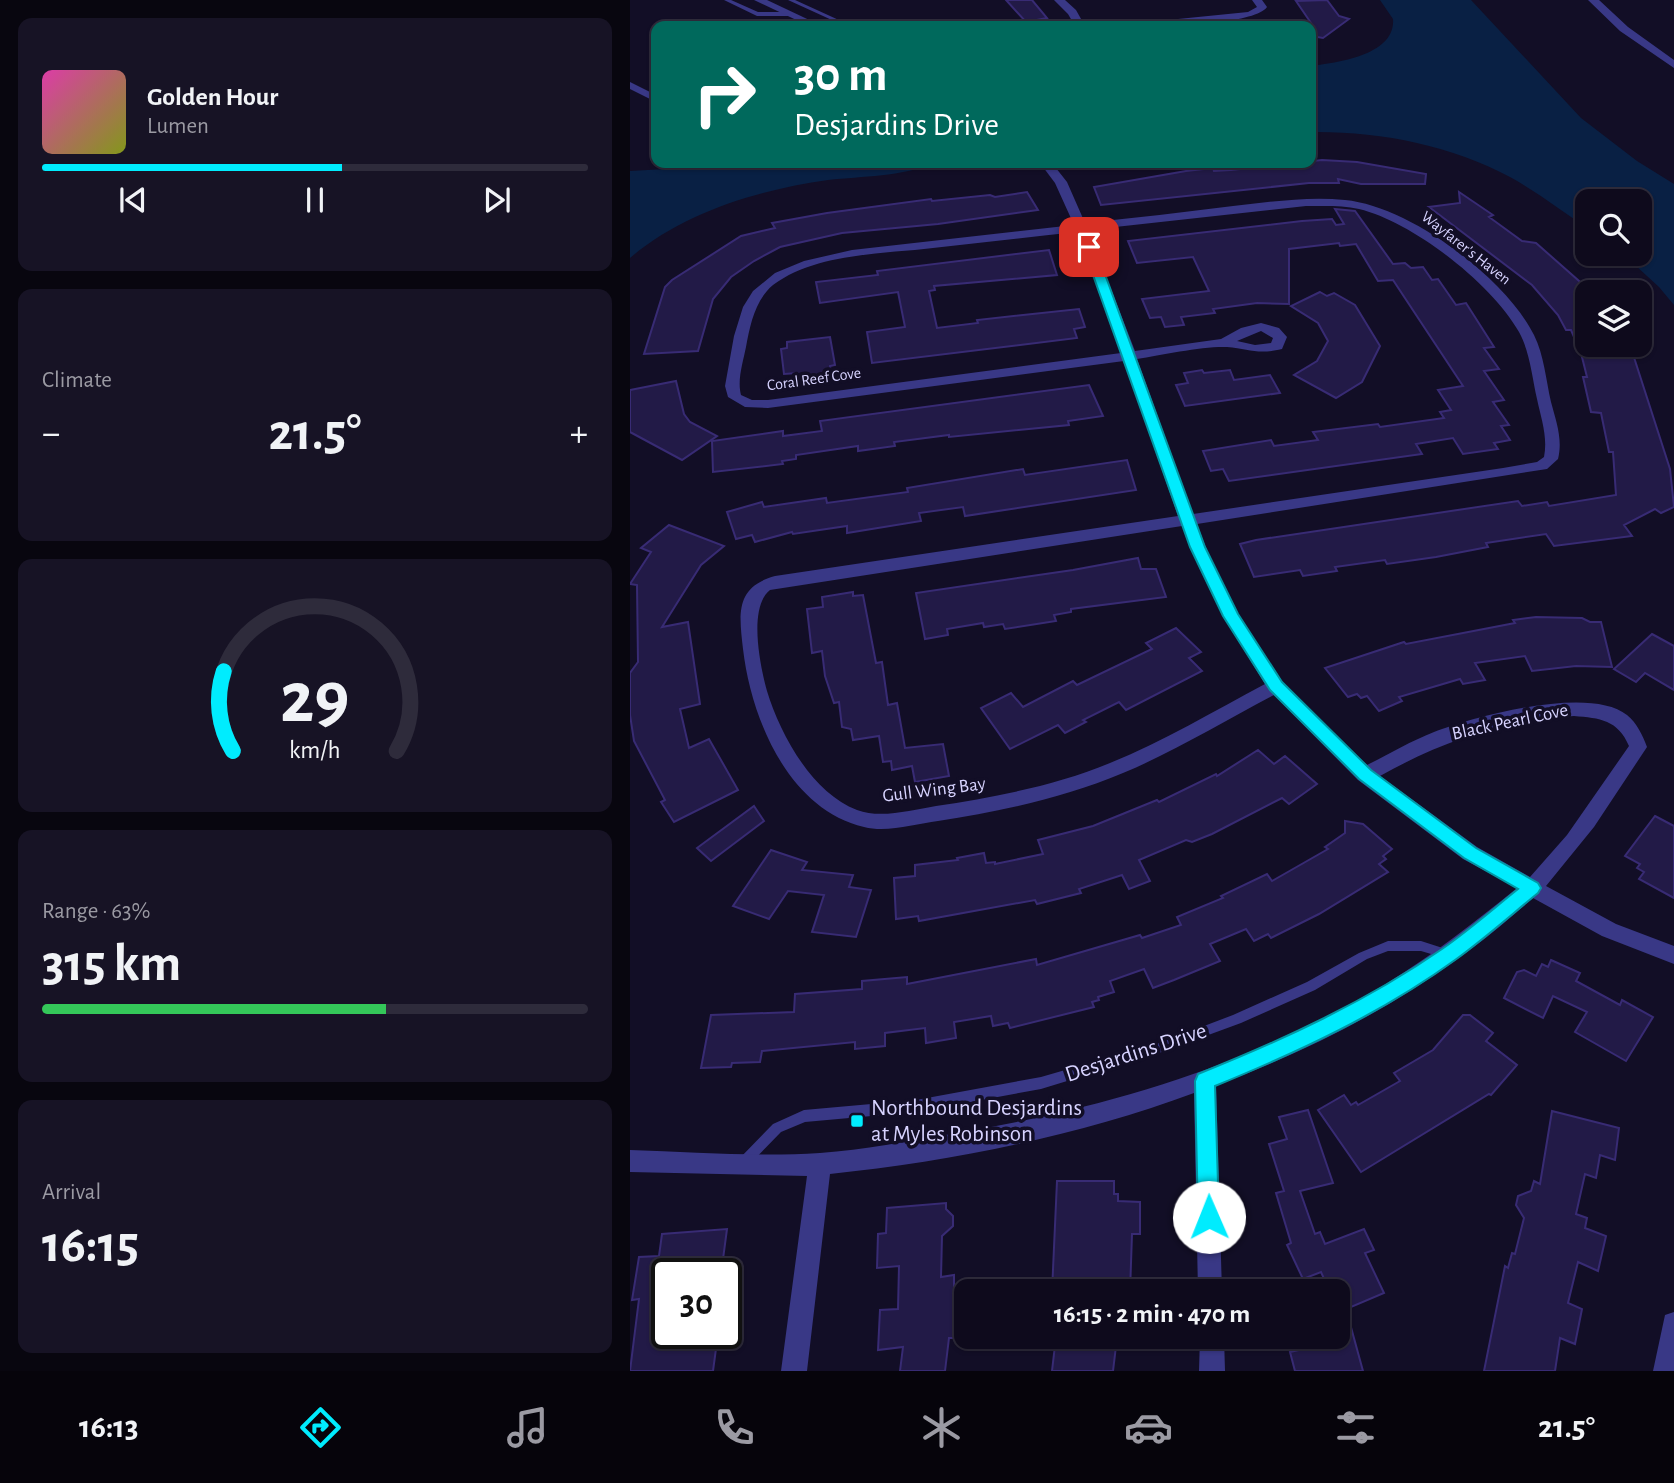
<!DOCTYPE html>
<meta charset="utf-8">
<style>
:root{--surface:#0e0a1c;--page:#171325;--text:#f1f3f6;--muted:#9b9aa3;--line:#2e2b3b;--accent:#00ecfe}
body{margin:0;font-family:"Alegreya Sans",sans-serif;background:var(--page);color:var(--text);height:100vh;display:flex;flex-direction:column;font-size:26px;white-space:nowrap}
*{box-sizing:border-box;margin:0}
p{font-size:23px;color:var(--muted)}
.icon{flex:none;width:38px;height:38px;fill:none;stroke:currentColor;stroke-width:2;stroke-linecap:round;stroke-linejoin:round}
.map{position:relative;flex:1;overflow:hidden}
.panel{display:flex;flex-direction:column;gap:18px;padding:18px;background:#08060f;width:630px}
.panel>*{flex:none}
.guide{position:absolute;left:21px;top:21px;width:665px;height:147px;border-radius:14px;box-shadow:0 2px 5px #0004,0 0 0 2px var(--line);background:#00695c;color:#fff;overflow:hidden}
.fabs{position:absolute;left:945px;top:189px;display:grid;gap:14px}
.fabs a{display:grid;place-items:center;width:77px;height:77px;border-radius:14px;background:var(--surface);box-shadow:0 2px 5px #0004,0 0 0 2px var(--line);font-size:35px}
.speed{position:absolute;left:21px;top:1258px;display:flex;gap:14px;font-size:35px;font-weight:700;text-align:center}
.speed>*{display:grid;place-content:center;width:91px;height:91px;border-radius:50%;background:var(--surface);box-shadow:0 2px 5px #0004,0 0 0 2px var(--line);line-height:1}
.speed .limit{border:4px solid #111;border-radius:10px;background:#fff;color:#111}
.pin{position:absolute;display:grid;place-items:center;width:60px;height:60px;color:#fff;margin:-30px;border-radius:14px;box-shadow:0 4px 10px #0006}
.me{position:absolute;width:77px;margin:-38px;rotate:359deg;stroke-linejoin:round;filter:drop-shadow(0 0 5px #0008)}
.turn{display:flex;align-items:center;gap:24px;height:147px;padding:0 28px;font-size:32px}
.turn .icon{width:91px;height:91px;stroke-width:2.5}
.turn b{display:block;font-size:49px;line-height:60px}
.big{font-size:52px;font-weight:700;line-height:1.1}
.panel .tile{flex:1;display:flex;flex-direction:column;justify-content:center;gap:10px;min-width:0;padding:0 24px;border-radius:14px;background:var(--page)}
.panel .dial{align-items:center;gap:0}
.dial svg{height:182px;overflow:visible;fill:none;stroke:var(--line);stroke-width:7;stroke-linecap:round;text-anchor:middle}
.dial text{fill:var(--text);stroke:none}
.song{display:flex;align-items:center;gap:21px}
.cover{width:84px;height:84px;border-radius:10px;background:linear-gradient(135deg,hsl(320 70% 55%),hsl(70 70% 35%))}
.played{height:7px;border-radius:4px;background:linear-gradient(90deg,var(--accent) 55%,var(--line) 55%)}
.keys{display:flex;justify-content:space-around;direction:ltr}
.heat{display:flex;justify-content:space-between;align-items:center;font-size:38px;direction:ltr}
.charge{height:10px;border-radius:5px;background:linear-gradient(90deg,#34c759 63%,var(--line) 0)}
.trip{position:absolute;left:324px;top:1279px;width:396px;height:70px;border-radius:14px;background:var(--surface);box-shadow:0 2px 5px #0004,0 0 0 2px var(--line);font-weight:700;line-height:70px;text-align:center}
.dock{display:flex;height:112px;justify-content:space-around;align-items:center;background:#06040b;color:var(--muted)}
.dock .icon{width:49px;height:49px}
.dock .current{color:var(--accent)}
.dock b{font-size:32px;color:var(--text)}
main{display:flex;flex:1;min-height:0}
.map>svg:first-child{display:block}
.water{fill:#092044}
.building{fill:#221a47;stroke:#382b74;stroke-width:2}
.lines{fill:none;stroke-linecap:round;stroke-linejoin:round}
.lane{fill:#393886;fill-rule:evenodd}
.street{fill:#393886;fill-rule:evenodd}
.route{fill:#00ecfe;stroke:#0099a5;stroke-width:2}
.poi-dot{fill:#00ecfe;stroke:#120e26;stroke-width:2.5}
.labels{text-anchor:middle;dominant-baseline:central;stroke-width:7;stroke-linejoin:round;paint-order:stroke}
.far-street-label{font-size:16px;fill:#d7d3ff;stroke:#120e26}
.street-label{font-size:19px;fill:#d7d3ff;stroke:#120e26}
.near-street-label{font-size:23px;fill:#d7d3ff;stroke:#120e26}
.near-poi-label{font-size:23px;fill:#d7d3ff;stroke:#120e26;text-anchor:start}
</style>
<main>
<section class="panel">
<div class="tile">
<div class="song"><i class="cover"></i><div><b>Golden Hour</b><p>Lumen</p></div></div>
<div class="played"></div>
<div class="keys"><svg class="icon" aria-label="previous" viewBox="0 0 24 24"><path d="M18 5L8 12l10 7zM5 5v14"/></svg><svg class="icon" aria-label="pause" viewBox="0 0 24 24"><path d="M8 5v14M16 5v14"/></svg><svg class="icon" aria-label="next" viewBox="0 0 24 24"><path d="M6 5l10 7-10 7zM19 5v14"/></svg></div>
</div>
<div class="tile"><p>Climate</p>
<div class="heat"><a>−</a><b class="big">21.5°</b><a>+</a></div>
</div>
<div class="tile dial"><svg viewBox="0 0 100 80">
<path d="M14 69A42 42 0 1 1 86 69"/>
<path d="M14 69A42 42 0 0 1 10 34" stroke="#00ecfe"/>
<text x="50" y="56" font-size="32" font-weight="700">29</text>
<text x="50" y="72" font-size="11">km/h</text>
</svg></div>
<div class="tile"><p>Range · 63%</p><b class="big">315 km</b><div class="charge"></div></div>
<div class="tile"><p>Arrival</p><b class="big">16:15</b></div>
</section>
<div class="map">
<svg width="1044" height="1371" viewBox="0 0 1044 1371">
<rect width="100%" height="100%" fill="#120e26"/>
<g class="water">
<path d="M 750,0 L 841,0 L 951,118 L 1007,161 L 1044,184 L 1044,305 L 1029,287 L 993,254 L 1010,254 L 1010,201 L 957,201 L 957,228 C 932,211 907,192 880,177 C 821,145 748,131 681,132 L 681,66 C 707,63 766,55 763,19 Z"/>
<path d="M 68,163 L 304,163 C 271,177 233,176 198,180 C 128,190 54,212 0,258 L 0,171 L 36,169 Z"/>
</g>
<g class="building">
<path d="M 376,0 L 402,0 L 417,18 L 396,22 Z"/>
<path d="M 697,0 L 709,16 L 719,19 L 693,38 L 681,36 L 681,23 L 666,1 Z"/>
<path d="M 692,160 L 727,162 L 796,174 L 795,184 L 731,184 L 708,179 L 709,183 L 679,183 L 471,205 L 464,187 L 556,171 L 583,168 L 584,171 L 601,170 Z"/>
<path d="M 397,192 L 408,210 L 308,224 L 212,233 L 150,247 L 124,261 L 101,277 L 83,299 L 68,351 L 14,354 L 35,287 L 42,280 L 111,236 L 145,228 L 142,223 L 197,213 L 301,199 L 302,201 L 360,195 L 365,197 Z"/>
<path d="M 829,192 L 863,215 L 859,217 L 892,241 L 906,243 L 957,288 L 957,345 L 1000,345 L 1040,469 L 1044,507 L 1031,513 L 1025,509 L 994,525 L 1002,536 L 924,546 L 916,534 L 856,543 L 858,547 L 806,557 L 757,564 L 755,560 L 705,567 L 707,571 L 673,576 L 670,570 L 624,577 L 610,544 L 626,540 L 888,501 L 892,506 L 917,502 L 919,506 L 986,495 L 983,452 L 979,452 L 971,413 L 961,412 L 953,377 L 957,377 L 951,353 L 941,330 L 936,330 L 928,315 L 902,285 L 799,207 L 830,203 Z"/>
<path d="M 705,209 L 725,211 L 763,264 L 775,263 L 781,268 L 793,267 L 802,280 L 808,279 L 826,305 L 836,303 L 864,347 L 854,348 L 869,369 L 854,371 L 874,400 L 863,402 L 879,425 L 871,426 L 880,440 L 864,443 L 868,449 L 833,454 L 823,438 L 786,444 L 792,454 L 599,481 L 593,469 L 581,471 L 573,451 L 641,440 L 644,446 L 688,440 L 683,432 L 748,424 L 750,427 L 814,418 L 810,412 L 821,410 L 808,390 L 833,386 L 763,280 L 748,281 L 726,244 L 710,246 L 709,243 L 659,249 L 659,304 L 627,303 L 583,309 L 585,313 L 551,317 L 554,325 L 535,327 L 531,317 L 520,318 L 512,299 L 579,291 L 563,257 L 507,263 L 498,241 L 672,221 L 702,219 L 706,225 L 714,224 Z"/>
<path d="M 419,250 L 427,275 L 304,286 L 305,290 L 299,291 L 307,328 L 348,323 L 347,320 L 449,309 L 455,327 L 444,329 L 447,338 L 242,363 L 237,332 L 275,327 L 268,292 L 190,303 L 186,282 L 248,275 L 247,271 Z"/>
<path d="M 690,292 L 697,296 L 704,293 L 725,305 L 750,346 L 732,382 L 706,398 L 664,375 L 687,361 L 698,341 L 688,323 L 661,306 Z"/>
<path d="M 200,337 L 205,365 L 200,366 L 201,374 L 169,378 L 168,373 L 154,374 L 151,349 L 157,348 L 157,342 Z"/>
<path d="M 572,370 L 574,373 L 600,370 L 604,380 L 640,375 L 650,393 L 555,406 L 546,385 L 558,383 L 554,373 Z"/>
<path d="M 46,381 L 54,414 L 60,422 L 87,436 L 52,460 L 0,432 L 0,390 Z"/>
<path d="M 459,385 L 473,416 L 438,421 L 439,425 L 319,437 L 319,435 L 264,442 L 265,446 L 228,451 L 228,446 L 166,455 L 166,459 L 152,461 L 153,464 L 83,472 L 82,441 L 153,431 L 153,436 L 192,431 L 190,421 Z"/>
<path d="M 497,460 L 506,490 L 335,516 L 333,507 L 289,513 L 291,521 L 217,533 L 217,526 L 163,534 L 162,532 L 125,542 L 122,535 L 106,539 L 97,512 L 132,502 L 134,507 L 196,498 L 197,503 L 278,492 L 277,488 L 393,469 L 395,475 Z"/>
<path d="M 39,525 L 94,546 L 71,565 L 32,627 L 58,622 L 70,704 L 50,709 L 59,748 L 79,739 L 108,790 L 44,822 L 31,802 L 35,800 L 4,741 L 0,715 L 0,673 L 8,662 L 7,585 L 0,584 L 21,552 L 11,548 Z"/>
<path d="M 508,558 L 511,569 L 526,569 L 536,597 L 441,609 L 441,612 L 424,615 L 426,621 L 375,629 L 373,624 L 354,627 L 353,623 L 317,629 L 318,635 L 295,639 L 286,593 L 443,570 Z"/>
<path d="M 223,592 L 223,596 L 233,595 L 246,663 L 252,662 L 258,705 L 267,703 L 275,748 L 313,744 L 319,776 L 285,782 L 282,766 L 262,770 L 261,761 L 253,762 L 249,736 L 223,740 L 221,729 L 212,727 L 209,702 L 204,703 L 195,676 L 192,651 L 182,653 L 177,609 L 193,607 L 192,597 Z"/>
<path d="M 906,617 L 952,618 L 960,622 L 971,622 L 982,667 L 946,666 L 902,671 L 895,656 L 845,663 L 855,680 L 833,684 L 830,679 L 769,697 L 772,701 L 749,711 L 737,696 L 731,698 L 727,694 L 718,697 L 695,668 L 774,642 L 776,644 L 885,623 L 883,620 Z"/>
<path d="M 546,628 L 571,652 L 559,658 L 572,671 L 496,710 L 489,702 L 453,720 L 456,722 L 435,733 L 428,725 L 380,749 L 351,708 L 381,693 L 393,707 L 443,681 L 447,685 L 522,649 L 516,643 Z"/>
<path d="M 1022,634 L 1044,646 L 1044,690 L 1015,673 L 1006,682 L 984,669 Z"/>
<path d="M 628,750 L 644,764 L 655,756 L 687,784 L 659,804 L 652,798 L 582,834 L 562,842 L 556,840 L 509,860 L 520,881 L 499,889 L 492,875 L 449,889 L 451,893 L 407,904 L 405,900 L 289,921 L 288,916 L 266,919 L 264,878 L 285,876 L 285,865 L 328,860 L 327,858 L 354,853 L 356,863 L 365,862 L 365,864 L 413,854 L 408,840 L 463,826 L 527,800 L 529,802 L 586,774 L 587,776 Z"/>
<path d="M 124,806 L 134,821 L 81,861 L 67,848 Z"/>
<path d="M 1025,816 L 1044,826 L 1044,898 L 1009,879 L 1014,872 L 1007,868 L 1010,864 L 995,856 Z"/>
<path d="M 715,821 L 733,824 L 762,849 L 753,856 L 756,859 L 749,864 L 758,872 L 689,914 L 641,938 L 638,934 L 624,941 L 616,929 L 580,944 L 590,961 L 544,980 L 523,988 L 514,969 L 480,981 L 484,992 L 468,997 L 469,1000 L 462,1002 L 464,1007 L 380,1028 L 378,1023 L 363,1026 L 361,1016 L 324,1022 L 326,1038 L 296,1043 L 295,1028 L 255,1033 L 255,1046 L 225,1049 L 225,1042 L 132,1051 L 130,1062 L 102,1063 L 101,1067 L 71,1068 L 81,1015 L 164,1012 L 165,994 L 232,989 L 232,981 L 277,977 L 277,984 L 406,959 L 407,965 L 510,935 L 512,938 L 551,925 L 547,917 L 593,898 L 591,896 L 637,874 L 642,881 L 698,849 L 695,847 L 715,833 Z"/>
<path d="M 141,850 L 177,862 L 172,870 L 223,875 L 219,887 L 241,890 L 226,937 L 182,932 L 194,895 L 158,891 L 139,919 L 103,906 Z"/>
<path d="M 921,960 L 950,973 L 946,981 L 990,1005 L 992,1000 L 1023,1017 L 996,1061 L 945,1032 L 957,1012 L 923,996 L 913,1018 L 874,998 L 887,972 L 894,970 L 906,976 L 912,964 L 918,967 Z"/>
<path d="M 833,1015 L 840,1015 L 863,1033 L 856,1041 L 887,1065 L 861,1095 L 859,1094 L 731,1172 L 688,1110 L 714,1095 L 721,1105 L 726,1102 L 728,1105 L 770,1081 L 764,1073 L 803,1050 Z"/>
<path d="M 678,1110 L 703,1183 L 670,1191 L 685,1234 L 690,1232 L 695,1244 L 734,1229 L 744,1250 L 735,1253 L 754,1293 L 716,1309 L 733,1371 L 665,1371 L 660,1352 L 669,1350 L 666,1337 L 707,1337 L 707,1292 L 700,1292 L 691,1272 L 673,1279 L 657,1245 L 661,1243 L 646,1193 L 654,1191 L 639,1144 L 657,1139 L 649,1117 Z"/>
<path d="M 922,1111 L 989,1128 L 985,1160 L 970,1155 L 966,1178 L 955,1174 L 946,1214 L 957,1218 L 955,1228 L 976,1236 L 968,1271 L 948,1262 L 938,1303 L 952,1309 L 945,1344 L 930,1338 L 925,1371 L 854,1371 L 875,1266 L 878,1268 L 882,1253 L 885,1254 L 894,1218 L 886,1205 L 888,1196 L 901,1191 L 904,1181 L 910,1184 Z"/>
<path d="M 427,1181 L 484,1181 L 484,1194 L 488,1194 L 488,1201 L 510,1202 L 510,1234 L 502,1234 L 500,1292 L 422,1292 Z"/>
<path d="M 316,1203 L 316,1209 L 323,1216 L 323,1226 L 312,1236 L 311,1277 L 324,1275 L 324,1338 L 319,1338 L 315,1371 L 270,1371 L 273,1347 L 248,1350 L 250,1310 L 268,1309 L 269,1266 L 247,1268 L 248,1234 L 256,1233 L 257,1208 Z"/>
<path d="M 97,1229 L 91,1274 L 37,1274 L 37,1334 L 88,1334 L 83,1371 L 0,1371 L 9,1299 L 2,1300 L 9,1257 L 29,1256 L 32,1234 Z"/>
<path d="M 426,1337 L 479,1337 L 478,1346 L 486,1346 L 483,1371 L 422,1371 Z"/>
</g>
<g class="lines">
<g class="lane">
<path d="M 94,0 L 101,0 L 128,12 L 160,12 L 163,14 L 160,16 L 127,16 Z"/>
<path d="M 158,0 L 165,0 L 222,26 L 215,26 Z"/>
<path d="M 758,941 L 791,941 L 822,951 L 824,954 L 822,957 L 818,959 L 791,951 L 758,951 L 737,959 L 685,990 L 611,1023 L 532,1052 L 411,1089 L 286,1112 L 175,1122 L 151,1132 L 116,1168 L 112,1170 L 108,1168 L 106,1164 L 108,1160 L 143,1124 L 174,1110 L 286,1100 L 411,1077 L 532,1042 L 603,1015 L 677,982 L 729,953 Z"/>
</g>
<g class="street">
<path d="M 124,0 L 137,0 L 192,26 L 179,26 Z"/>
<path d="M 424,0 L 435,0 L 446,10 L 455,26 L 445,26 L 438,14 Z"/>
<path d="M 622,0 L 632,0 L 637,7 C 625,25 526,27 503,26 L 508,23 L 618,12 L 627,7 Z"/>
<path d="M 958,0 L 969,0 L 998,27 L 1044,60 L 1044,68 L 990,31 Z"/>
<path d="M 0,82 L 26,95 L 26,102 L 0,89 Z"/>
<path d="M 410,163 L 422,163 L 437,182 L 455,223 C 505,218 554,212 603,206 C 640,202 678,196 715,200 C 779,206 875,277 904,335 C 914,355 916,380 921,402 C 926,421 933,439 928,459 L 917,469 L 567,524 C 586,577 617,638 652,681 C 676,712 709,738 737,765 C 759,754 781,741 804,732 C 846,716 960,685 997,715 C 1007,723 1013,736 1017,747 L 964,827 L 916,886 L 986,924 L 1044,946 L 1044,964 L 972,936 L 903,898 C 883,915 863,933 841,949 C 764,1007 677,1052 586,1085 L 592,1292 L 568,1292 L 564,1093 C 448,1136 323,1161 200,1174 L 177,1371 L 151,1371 L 177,1176 L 0,1172 L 0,1150 C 63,1152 127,1157 190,1153 C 234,1150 278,1141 321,1134 C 473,1109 627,1064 759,982 C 804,954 845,922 887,888 L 833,859 L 728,780 L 644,695 C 594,721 546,751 493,773 C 434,798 371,811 308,821 C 285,824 257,833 234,827 C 158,809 121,718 113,649 C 109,614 105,587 145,576 L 548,516 L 494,361 L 138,408 L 115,407 L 98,397 L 95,386 L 104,336 L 113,307 L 123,291 L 145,273 L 174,261 L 222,250 L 444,225 L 425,183 ZM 676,206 C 694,206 712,205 729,209 C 783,222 862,284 889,332 C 900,352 902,377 907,399 C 911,418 918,437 914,457 L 907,462 L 873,468 L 563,514 L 507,359 C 532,355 573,346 597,347 C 619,349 628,355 652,349 L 657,337 L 649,328 L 631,323 L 611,328 L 591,339 L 505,351 L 458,230 ZM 447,232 L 491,353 L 138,400 L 122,400 L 111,395 C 107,380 113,362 116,347 C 120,325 125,300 143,285 C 186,253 253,254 303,248 C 351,243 399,237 447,232 ZM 631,331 L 643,338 L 641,343 L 625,345 L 607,341 ZM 552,526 L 593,616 L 635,684 C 584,711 534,741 480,763 C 425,786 364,797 306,806 C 281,810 251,819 227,810 C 182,793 150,734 137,691 C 130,666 118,607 140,590 ZM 944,716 C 970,718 988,720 999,746 L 937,835 L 900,877 L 847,847 L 750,776 C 813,741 871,721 944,716 Z"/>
<path d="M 1044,1312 L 1044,1371 L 1023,1371 L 1035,1315 Z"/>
<path d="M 570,1337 L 594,1337 L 595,1371 L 569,1371 Z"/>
</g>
</g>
<path class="route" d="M 459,243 L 465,247 L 575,547 L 608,614 L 652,682 L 741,770 L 846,848 L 908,883 L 911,888 L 908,893 C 881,915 854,939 825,960 C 752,1013 668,1052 585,1086 L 589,1217 L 586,1224 L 579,1227 L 571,1224 L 568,1217 L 565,1081 L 568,1074 C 653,1040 737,1001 812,949 C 838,931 863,909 888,889 L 834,858 L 729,779 L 640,690 L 593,616 L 560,547 L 453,247 Z"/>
<rect class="poi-dot" x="220" y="1114" width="14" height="14" rx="3.5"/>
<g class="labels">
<g class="far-street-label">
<text transform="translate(836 248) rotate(38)">Wayfarer's Haven</text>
<text transform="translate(184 379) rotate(-8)">Coral Reef Cove</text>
</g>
<g class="street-label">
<text transform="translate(880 722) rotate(-12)">Black Pearl Cove</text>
<text transform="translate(304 790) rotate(-7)">Gull Wing Bay</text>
</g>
<g class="near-street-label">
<text transform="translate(506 1053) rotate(-18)">Desjardins Drive</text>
</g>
<g class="near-poi-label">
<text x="241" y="1108">Northbound Desjardins<tspan x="241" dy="26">at Myles Robinson</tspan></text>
</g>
</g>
</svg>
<div class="fabs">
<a><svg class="icon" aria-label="search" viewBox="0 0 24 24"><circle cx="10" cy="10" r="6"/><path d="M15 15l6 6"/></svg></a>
<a><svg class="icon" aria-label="layers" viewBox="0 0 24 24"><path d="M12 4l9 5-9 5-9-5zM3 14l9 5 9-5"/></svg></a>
</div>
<div class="speed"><div class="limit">30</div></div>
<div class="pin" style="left:459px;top:247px;background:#d93025"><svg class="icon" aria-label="arrive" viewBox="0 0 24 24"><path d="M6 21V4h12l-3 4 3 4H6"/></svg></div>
<svg class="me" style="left:579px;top:1217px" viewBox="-20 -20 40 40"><circle r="19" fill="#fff"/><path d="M0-13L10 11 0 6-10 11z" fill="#00ecfe"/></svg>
<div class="trip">16:15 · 2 min · 470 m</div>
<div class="guide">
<div class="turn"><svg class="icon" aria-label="right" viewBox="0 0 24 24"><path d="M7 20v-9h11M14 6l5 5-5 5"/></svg><div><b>30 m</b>Desjardins Drive</div></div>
</div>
</div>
</main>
<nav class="dock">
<b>16:13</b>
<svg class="icon current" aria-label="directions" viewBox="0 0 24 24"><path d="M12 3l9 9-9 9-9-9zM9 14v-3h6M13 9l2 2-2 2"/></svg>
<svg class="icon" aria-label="music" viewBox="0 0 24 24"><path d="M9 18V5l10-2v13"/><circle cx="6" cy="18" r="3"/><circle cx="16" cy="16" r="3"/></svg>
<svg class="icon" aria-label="phone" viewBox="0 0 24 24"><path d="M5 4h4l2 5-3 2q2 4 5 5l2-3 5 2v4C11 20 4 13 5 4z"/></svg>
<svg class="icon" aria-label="climate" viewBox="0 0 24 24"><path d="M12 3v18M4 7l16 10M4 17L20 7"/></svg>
<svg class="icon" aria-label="car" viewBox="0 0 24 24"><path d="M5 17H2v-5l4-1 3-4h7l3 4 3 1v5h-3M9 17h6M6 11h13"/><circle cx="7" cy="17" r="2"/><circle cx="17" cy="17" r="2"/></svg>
<svg class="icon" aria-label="filters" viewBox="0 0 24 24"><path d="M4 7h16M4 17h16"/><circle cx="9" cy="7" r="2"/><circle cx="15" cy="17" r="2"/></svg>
<b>21.5°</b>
</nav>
